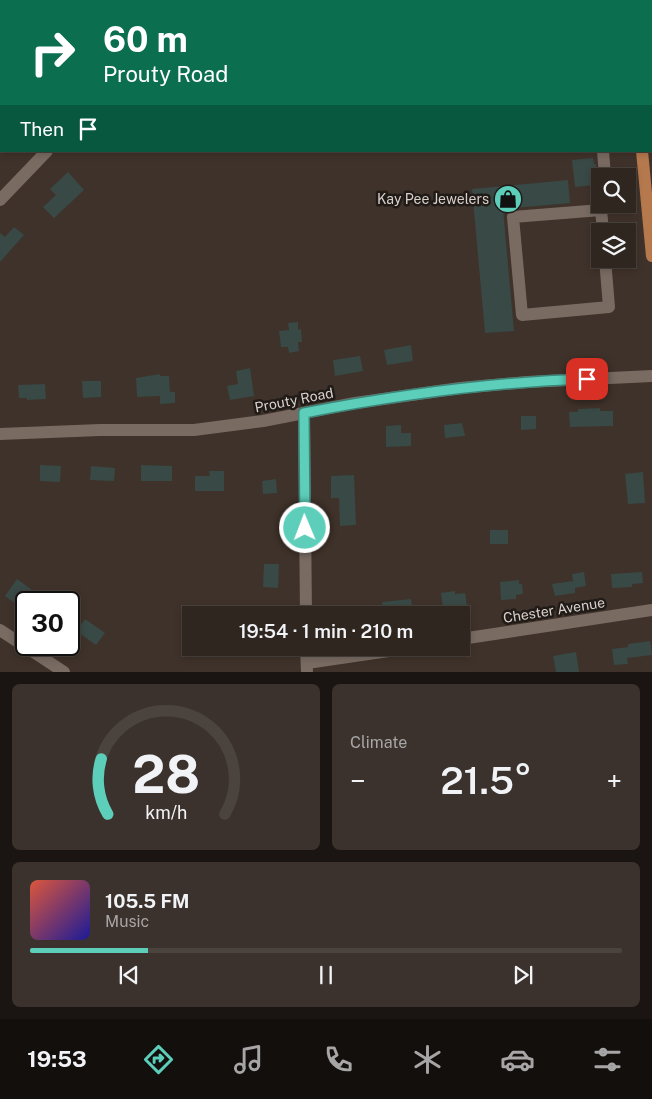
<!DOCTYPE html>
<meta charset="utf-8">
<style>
:root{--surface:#2f2620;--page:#3b322d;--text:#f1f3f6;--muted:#a7a5a5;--line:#4a433e;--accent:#5cceba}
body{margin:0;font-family:"Public Sans",sans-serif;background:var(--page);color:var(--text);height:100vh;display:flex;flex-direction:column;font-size:19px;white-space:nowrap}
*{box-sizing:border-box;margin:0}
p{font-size:16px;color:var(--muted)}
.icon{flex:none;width:28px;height:28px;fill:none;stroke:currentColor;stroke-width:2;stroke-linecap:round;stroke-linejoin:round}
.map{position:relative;height:672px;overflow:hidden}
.panel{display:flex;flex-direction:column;gap:12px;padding:12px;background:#1a1512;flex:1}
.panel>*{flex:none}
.top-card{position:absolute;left:0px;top:0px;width:652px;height:152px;box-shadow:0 2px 8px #0003,0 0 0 1px var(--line);background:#0b6e4f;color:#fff;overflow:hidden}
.tools{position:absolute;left:591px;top:168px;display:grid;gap:10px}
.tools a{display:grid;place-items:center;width:45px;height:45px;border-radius:0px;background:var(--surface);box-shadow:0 2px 8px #0003,0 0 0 1px var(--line);font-size:25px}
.speed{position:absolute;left:15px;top:591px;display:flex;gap:10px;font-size:25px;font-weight:700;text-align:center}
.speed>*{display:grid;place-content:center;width:65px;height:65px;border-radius:50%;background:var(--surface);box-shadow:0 2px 8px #0003,0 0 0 1px var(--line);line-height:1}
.speed .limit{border:2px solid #111;border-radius:8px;background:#fff;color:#111}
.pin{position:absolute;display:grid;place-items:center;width:42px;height:42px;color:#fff;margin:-21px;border-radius:10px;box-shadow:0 2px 8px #0006}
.me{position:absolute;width:55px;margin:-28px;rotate:359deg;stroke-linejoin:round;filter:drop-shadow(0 0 4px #0008)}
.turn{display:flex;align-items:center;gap:18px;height:105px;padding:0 20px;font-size:22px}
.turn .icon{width:65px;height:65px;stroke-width:2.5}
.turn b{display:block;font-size:35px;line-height:42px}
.then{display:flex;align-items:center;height:48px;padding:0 20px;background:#0003;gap:10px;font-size:19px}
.big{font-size:38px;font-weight:600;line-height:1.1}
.panel .widget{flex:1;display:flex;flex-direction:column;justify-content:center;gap:8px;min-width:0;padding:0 18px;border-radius:8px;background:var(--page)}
.panel .dial{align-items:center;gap:0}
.dial svg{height:130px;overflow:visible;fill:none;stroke:var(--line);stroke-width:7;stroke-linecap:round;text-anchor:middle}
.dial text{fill:var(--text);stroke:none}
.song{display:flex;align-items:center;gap:15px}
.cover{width:60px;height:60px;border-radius:8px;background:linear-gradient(135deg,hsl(10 70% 55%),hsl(240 70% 35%))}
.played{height:5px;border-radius:2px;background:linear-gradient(90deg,var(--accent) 20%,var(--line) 20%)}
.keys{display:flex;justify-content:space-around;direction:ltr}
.heat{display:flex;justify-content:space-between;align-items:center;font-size:28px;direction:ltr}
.panel .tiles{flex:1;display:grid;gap:12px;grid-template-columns:1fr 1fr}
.widget:last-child{grid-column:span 2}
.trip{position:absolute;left:182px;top:606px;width:288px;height:50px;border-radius:0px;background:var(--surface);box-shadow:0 2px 8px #0003,0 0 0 1px var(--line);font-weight:600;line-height:50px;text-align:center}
.dock{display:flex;height:80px;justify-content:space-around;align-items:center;background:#130f0d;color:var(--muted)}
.dock .icon{width:35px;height:35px}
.dock .selected{color:var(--accent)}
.dock b{font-size:22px;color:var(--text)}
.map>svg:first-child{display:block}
.building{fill:#384946}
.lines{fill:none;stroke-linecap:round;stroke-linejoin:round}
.minor{stroke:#796b62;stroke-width:12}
.major{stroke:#b6794e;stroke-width:12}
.route-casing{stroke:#3c8679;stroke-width:12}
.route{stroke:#5cceba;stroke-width:9}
.labels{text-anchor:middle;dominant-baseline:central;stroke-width:5;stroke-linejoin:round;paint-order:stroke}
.poi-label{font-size:14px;fill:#d8d0cb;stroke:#211b18;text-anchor:end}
.street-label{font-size:14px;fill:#d8d0cb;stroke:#211b18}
</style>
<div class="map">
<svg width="652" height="672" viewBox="0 0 652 672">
<rect width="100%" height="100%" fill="#3f322a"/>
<g class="building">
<path d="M 593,158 L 594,164 L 596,164 L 598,179 L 596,179 L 596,185 L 575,187 L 572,160 Z"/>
<path d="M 68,172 L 84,190 L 54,218 L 43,207 L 56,195 L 50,189 Z"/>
<path d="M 568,180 L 570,203 L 503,209 L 514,331 L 485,333 L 472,189 Z"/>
<path d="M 14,227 L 24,235 L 0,262 L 0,233 L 5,237 Z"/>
<path d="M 298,322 L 298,330 L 301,329 L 302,342 L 298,342 L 299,351 L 289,353 L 288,347 L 281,347 L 279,331 L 289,330 L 288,323 Z"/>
<path d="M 411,345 L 413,361 L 387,365 L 384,350 Z"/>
<path d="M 360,356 L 363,371 L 335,376 L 333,360 Z"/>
<path d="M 250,368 L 254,396 L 230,400 L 227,386 L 238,384 L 236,371 Z"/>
<path d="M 160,374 L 160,376 L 169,376 L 170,392 L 175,392 L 175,403 L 160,404 L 160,396 L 137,397 L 136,378 Z"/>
<path d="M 82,381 L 101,381 L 101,397 L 83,398 Z"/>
<path d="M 45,384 L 46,399 L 27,400 L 27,398 L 19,398 L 18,385 Z"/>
<path d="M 600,408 L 600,411 L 613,411 L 613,426 L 570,427 L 569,412 L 578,412 L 578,409 Z"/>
<path d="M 521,416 L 536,416 L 536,429 L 521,430 Z"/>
<path d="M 462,423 L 465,436 L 445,438 L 444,425 Z"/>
<path d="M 401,425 L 401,433 L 411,433 L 411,446 L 386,447 L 386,426 Z"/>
<path d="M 40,465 L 61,466 L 60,482 L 40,481 Z"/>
<path d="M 141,465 L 172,466 L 172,481 L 141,481 Z"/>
<path d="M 91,466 L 115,468 L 114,481 L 90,480 Z"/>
<path d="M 209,471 L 224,471 L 224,491 L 195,491 L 195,476 L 210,476 Z"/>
<path d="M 643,472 L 645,503 L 628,504 L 625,474 Z"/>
<path d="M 354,475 L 356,525 L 340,526 L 339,498 L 331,498 L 331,476 Z"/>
<path d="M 276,479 L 277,493 L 263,494 L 262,481 Z"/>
<rect x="490" y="530" width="18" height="14"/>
<path d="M 264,564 L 279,564 L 278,588 L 263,587 Z"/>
<path d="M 584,572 L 586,586 L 575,588 L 575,593 L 555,596 L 552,584 L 573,581 L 572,574 Z"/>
<path d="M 642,572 L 643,583 L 632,584 L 632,587 L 612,588 L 611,574 Z"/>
<path d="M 17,579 L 35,592 L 28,601 L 25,599 L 22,604 L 19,602 L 17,605 L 5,596 Z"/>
<path d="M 519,580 L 519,584 L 522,584 L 523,594 L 516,595 L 516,599 L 501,600 L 500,582 Z"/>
<path d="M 455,591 L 455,594 L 465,593 L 467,605 L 443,608 L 441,593 Z"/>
<path d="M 411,599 L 413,613 L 383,615 L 382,602 Z"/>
<path d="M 361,605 L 362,615 L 333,615 L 333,607 Z"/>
<path d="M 85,619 L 105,633 L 96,645 L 76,631 Z"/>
<path d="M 650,641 L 652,655 L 627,658 L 628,664 L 614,665 L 612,649 L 628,647 L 628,644 Z"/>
<path d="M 576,652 L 579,672 L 556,672 L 553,656 Z"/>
</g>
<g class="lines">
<g class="minor">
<path d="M 108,0 L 108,1"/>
<path d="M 0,30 L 1,29"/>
<path d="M 651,89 L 652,89"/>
<path d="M 603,151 L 605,176"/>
<path d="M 0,200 L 47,151"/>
<path d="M 603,231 L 601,210 L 513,217 L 522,315 L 609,307 L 605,259"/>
<path d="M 304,413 L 306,615"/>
<path d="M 0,434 L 100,430 L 194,430 L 263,421 L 355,403 L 460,388 L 527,382 L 652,376"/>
<path d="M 0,630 L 64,672"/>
<path d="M 461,639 L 652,610"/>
<path d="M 306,648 L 307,672"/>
<path d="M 307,663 L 409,648"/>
</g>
<g class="major">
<path d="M 622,0 L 622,1"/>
<path d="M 642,151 L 652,256"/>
</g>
</g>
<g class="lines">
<defs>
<path id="route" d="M 305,528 L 304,413 C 397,395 492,382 587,379"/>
</defs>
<use href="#route" class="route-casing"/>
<use href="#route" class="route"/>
</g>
<defs>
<symbol id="shop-disc" viewBox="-11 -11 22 22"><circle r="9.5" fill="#5cceba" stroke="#211b18"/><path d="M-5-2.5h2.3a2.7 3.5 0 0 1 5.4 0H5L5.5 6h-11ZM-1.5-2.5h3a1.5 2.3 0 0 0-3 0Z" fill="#111"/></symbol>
</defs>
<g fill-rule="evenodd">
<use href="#shop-disc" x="492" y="183" width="32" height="32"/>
</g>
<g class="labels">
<g class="poi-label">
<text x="489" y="199">Kay Pee Jewelers</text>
</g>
<g class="street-label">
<text transform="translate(294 400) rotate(-11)">Prouty Road</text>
<text transform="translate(554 610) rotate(-9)">Chester Avenue</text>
</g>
</g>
</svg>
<div class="tools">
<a><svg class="icon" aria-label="search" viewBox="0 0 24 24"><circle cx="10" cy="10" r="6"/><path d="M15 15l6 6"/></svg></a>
<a><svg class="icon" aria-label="layers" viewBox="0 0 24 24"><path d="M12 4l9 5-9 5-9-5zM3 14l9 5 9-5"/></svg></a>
</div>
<div class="speed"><div class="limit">30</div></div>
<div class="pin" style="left:587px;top:379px;background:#d93025"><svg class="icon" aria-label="arrive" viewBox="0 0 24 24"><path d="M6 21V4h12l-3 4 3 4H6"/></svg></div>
<svg class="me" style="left:305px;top:528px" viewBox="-20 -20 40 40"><circle r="17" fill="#5cceba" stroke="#fff" stroke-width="3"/><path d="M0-11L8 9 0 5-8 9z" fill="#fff"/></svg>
<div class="trip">19:54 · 1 min · 210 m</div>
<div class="top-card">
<div class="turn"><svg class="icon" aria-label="right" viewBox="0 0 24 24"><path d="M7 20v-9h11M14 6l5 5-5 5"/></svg><div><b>60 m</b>Prouty Road</div></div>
<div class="then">Then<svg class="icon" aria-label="arrive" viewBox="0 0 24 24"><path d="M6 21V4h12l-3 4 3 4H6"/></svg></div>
</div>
</div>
<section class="panel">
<div class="tiles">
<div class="widget dial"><svg viewBox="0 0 100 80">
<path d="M14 69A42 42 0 1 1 86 69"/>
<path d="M14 69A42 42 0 0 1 10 35" stroke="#5cceba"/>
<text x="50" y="56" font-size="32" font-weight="700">28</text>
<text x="50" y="72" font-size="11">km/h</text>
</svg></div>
<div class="widget"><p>Climate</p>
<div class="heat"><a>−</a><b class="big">21.5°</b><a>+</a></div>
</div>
<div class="widget">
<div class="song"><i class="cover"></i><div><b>105.5 FM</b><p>Music</p></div></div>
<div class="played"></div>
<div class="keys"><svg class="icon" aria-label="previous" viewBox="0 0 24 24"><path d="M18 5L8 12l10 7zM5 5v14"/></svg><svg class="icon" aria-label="pause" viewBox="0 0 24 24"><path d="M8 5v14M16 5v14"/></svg><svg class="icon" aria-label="next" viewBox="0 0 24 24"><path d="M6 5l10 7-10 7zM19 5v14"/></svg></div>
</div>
</div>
</section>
<nav class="dock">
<b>19:53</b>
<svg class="icon selected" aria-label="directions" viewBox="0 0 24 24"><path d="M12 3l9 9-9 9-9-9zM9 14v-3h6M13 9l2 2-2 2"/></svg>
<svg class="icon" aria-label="music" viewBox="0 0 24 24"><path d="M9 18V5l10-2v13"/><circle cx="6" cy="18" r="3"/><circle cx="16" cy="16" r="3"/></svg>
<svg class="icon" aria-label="phone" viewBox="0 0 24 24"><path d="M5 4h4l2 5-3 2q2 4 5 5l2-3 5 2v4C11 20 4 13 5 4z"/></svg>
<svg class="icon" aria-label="climate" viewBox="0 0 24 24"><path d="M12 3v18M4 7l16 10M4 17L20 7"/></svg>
<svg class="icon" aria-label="car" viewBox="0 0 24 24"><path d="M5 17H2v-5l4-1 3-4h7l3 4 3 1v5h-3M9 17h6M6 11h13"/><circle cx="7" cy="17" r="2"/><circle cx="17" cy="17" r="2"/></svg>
<svg class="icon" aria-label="filters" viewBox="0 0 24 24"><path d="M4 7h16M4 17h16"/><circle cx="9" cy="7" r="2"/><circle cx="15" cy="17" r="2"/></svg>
</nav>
